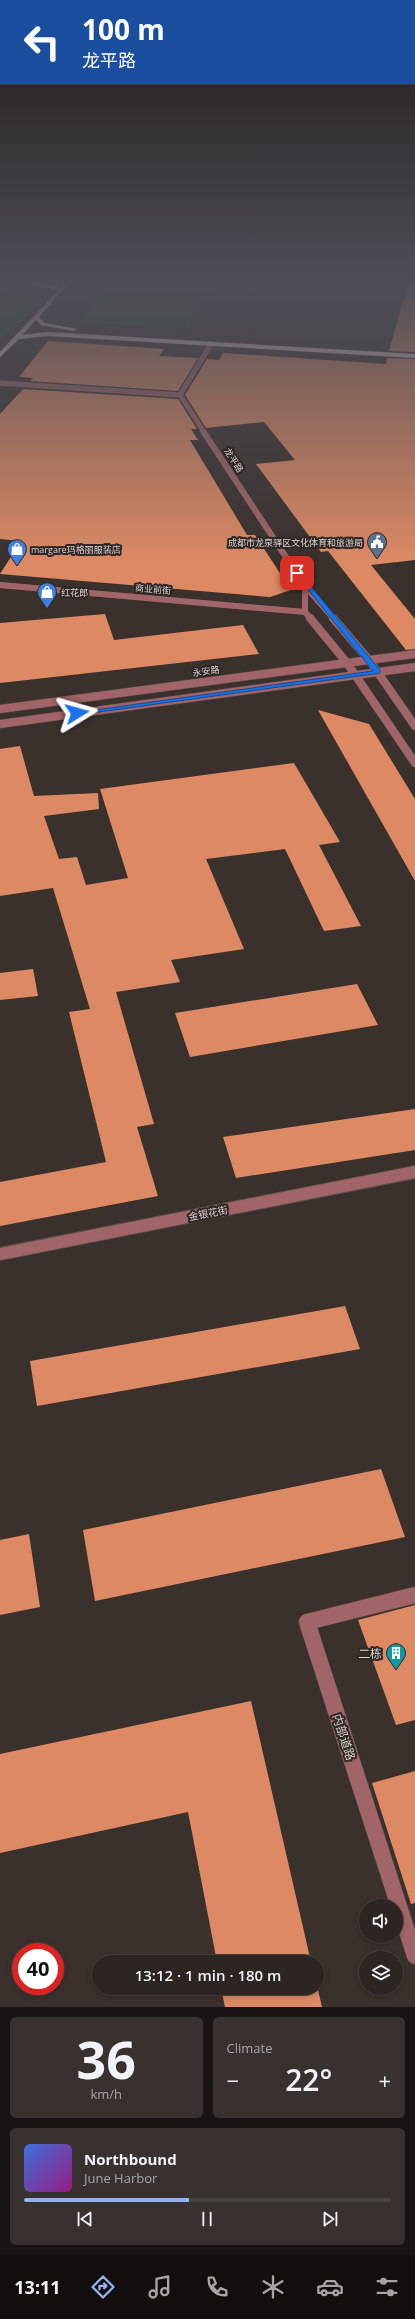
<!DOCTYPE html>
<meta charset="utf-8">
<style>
:root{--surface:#2c2522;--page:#38312f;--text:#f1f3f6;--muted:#a6a5a5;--line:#484240;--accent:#95b2f1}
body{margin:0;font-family:"Open Sans","Noto Sans SC",sans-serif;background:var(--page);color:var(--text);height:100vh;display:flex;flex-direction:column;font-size:15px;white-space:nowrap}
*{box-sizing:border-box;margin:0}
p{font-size:13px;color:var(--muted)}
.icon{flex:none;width:22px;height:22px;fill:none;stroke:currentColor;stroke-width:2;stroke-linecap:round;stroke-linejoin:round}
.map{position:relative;height:2007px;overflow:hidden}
.details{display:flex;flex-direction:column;gap:10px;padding:10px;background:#181413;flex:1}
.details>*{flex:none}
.guide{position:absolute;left:0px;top:0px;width:415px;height:84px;box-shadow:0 2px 6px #0003,0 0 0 1px var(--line);background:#1a4fa0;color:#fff;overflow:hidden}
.tools{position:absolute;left:359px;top:1899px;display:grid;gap:8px}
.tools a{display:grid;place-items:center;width:44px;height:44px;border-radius:50%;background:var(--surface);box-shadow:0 2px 6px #0003,0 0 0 1px var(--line);font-size:20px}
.speed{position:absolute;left:12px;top:1943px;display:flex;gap:8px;font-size:20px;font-weight:700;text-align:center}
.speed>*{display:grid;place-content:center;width:52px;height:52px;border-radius:50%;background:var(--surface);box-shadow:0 2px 6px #0003,0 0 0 1px var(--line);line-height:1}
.speed .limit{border:6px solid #d22;background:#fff;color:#111}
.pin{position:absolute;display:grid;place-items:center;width:34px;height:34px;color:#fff;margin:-17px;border-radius:8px;box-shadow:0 2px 6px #0006}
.me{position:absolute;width:44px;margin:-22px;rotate:82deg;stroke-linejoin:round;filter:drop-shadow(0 0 3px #0008)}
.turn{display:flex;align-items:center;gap:14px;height:84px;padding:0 16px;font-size:18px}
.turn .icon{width:52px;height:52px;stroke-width:2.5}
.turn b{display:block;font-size:28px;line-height:34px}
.big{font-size:30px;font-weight:600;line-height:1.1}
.details .card{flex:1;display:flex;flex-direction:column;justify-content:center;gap:6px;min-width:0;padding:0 14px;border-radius:6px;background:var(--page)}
.details .dial{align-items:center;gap:0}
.dial b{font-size:52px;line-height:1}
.song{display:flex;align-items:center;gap:12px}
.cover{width:48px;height:48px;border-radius:6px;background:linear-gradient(135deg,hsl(220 70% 55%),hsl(310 70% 35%))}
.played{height:4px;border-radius:2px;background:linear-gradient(90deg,var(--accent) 45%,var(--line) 45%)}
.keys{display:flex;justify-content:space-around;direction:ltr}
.heat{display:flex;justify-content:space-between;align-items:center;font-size:22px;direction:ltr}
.details .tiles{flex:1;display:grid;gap:10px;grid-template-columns:1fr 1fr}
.card:last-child{grid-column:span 2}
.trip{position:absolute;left:92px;top:1955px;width:232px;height:40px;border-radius:20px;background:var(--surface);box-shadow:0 2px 6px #0003,0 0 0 1px var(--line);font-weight:600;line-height:40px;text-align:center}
.tab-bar{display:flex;height:64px;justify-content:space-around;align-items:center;background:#120f0e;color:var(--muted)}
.tab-bar .icon{width:28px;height:28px}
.tab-bar .on{color:var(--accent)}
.tab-bar b{font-size:18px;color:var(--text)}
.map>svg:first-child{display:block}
.green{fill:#284d27}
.building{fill:#dd8a64}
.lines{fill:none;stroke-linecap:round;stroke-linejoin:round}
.minor-far4-casing{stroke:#574f4b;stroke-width:5.5}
.minor-far3-casing{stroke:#574f4b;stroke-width:6}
.minor-far2-casing{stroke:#574f4b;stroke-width:9}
.minor-far1-casing{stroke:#574f4b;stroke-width:14}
.minor-casing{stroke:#574f4b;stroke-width:17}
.highway-casing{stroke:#574f4b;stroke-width:1}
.minor-far4{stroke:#a16468;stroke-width:5}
.minor-far3{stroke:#a16468;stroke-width:6}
.minor-far2{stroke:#a16468;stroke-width:8}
.minor-far1{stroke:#a16468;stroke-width:12}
.minor{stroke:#a16468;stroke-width:16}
.highway{fill:#edcecf;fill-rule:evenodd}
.route{fill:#1a73e8;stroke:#114b97}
.labels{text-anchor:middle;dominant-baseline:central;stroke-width:4;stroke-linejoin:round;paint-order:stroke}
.far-street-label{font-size:9px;fill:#dbd5d3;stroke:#302724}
.far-poi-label{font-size:9px;fill:#dbd5d3;stroke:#302724;text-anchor:start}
.street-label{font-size:10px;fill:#dbd5d3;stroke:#302724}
.near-poi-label{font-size:12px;fill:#dbd5d3;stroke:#302724;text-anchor:end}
.near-street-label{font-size:12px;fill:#dbd5d3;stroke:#302724}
</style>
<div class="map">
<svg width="415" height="2007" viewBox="0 0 415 2007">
<rect width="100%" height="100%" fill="#3a312d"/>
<g class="green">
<path d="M 110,283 L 221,283 L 196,308 L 190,329 L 79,322 Z"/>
<path d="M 0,289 L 51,291 L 0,340 Z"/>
</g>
<g class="building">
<path d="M 408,283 L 415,283 L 415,352 L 389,351 Z"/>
<path d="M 48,341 L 164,349 L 159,356 L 198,358 L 178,391 L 30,381 L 33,378 L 19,377 Z"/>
<path d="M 223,353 L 386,364 L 387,358 L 415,359 L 415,560 L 371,565 L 415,619 L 415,649 L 406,650 L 328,551 L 321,552 L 256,464 L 295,460 L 264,422 L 206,428 L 185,395 L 207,359 L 219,360 Z"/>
<path d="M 23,389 L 178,399 L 197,429 L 191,429 L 198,440 L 190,440 L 247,535 L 255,535 L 291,590 L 270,597 L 0,574 L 21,541 L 0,539 L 0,414 Z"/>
<path d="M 105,614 L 114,640 L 243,625 L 259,654 L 0,683 L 0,623 Z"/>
<path d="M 318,710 L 369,724 L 415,799 L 415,881 Z"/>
<path d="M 20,746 L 34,796 L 98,793 L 99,809 L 44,816 L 59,859 L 77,857 L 86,885 L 128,878 L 100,789 L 294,763 L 340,842 L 319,845 L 361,926 L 324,931 L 285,849 L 206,859 L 244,949 L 171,960 L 180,982 L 116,992 L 154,1124 L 137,1127 L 158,1196 L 0,1226 L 0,1182 L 106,1162 L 69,1012 L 90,1009 L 53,888 L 0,896 L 0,749 Z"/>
<path d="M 33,969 L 38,996 L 0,1000 L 0,973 Z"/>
<path d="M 357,984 L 378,1025 L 190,1057 L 175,1013 Z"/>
<path d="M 415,1109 L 415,1150 L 236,1178 L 223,1137 Z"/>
<path d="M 345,1306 L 360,1349 L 37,1406 L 30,1361 Z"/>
<path d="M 381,1469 L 405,1537 L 95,1601 L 83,1530 Z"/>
<path d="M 29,1534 L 40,1607 L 0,1615 L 0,1540 Z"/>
<path d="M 415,1605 L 415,1720 L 396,1725 L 358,1620 Z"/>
<path d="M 251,1701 L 311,1962 L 217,1962 L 188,1812 L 0,1853 L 0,1754 Z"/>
<path d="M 415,1771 L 415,1903 L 411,1904 L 372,1783 Z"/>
<path d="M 317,1986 L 322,2007 L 225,2007 L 221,1988 Z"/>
</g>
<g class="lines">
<defs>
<g id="minor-far4">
<path d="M 61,290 L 70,283"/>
<path d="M 0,383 L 180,395"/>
<path d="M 204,432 L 180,395 L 211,344"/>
</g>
<g id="minor-far3">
<path d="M 203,431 L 305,586 L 334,619"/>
<path d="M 0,585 L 305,612"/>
<path d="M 305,586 L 305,612 L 311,619"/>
</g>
<g id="minor-far2">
<path d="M 310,618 L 347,663 L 415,763"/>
<path d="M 333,618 L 369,660 L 415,726"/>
<path d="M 0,709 L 415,654"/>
<path d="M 0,724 L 415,667"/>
</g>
<path id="minor-far1" d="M 0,1254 L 415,1172"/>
<path id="minor" d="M 415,1595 L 307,1622 L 415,1956"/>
<path id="highway" d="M 29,283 L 48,283 L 63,289 L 39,317 L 45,323 L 77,329 L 74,331 L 41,325 L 36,320 L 22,335 L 47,332 L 415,354 L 415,358 L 47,336 L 19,339 L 0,357 L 0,352 L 58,291 Z"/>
</defs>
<use href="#minor-far4" class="minor-far4-casing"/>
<use href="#minor-far3" class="minor-far3-casing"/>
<use href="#minor-far2" class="minor-far2-casing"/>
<use href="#minor-far1" class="minor-far1-casing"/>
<use href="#minor" class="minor-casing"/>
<use href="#highway" class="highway-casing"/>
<use href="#minor-far4" class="minor-far4"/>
<use href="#minor-far3" class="minor-far3"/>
<use href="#minor-far2" class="minor-far2"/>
<use href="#minor-far1" class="minor-far1"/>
<use href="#minor" class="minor"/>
<use href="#highway" class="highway"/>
</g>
<linearGradient id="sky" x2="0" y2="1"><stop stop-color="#201b19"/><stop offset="0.5" stop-color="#4f4e57"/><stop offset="1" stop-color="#4f4e57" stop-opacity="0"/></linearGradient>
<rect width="415" height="564" fill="url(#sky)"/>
<path class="route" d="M 294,572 L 299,572 L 380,670 L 380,673 L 77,715 L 74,713 L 373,671 Z"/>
<defs>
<symbol id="civic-pin" viewBox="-11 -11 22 30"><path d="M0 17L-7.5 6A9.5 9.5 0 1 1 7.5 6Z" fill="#5c6f8a" stroke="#302724"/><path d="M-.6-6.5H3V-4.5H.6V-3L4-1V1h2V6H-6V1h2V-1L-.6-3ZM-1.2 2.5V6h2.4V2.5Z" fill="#fff"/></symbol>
<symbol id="shop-pin" viewBox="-11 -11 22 30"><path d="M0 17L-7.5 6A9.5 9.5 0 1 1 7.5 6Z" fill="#3f7fe0" stroke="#302724"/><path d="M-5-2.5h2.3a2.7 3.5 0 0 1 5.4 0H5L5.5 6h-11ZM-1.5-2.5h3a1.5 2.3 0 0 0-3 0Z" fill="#fff"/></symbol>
<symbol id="building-pin" viewBox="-11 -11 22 30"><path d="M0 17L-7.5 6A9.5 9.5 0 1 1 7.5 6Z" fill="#0f9aa8" stroke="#302724"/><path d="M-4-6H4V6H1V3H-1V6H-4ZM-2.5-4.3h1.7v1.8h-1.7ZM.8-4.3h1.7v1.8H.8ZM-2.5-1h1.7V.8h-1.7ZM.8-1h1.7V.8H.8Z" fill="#fff"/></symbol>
</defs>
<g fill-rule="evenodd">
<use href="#civic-pin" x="366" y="531" width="22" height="30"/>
<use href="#shop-pin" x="6" y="538" width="22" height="30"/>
<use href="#shop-pin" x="36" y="581" width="22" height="30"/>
<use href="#building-pin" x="385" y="1642" width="22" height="30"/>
</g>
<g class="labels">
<g class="far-street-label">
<text transform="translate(234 460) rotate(57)">龙平路</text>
<text transform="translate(153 589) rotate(5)">商业前街</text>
<text transform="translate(206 671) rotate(-8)">永安路</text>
</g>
<g class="far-poi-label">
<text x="363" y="542" text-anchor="end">成都市龙泉驿区文化体育和旅游局</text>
<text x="31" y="549">margare玛格丽服装店</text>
<text x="61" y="592">红花郎</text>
</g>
<g class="street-label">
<text transform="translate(208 1213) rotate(-11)">金银花街</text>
</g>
<g class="near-poi-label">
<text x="382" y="1653">二栋</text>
</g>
<g class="near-street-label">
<text transform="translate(344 1737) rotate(72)">内部道路</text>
</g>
</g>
</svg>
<div class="tools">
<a><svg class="icon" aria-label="sound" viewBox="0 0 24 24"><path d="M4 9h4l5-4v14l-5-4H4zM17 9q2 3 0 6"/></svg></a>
<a><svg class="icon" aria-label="layers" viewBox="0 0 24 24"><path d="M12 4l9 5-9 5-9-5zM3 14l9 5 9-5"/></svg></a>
</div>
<div class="speed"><div class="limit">40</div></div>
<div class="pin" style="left:297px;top:573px;background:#d93025"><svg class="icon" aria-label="arrive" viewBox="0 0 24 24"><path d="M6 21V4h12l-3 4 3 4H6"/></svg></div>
<svg class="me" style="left:77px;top:713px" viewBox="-20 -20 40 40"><path d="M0-17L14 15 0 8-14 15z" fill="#1a73e8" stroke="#fff" stroke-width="4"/></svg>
<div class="trip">13:12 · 1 min · 180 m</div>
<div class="guide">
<div class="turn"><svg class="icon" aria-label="left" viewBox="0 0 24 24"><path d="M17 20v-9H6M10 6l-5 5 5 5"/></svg><div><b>100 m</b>龙平路</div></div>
</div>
</div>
<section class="details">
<div class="tiles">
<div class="card dial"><b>36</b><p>km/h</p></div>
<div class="card"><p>Climate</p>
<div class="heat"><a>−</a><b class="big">22°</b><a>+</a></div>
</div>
<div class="card">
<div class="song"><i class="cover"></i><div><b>Northbound</b><p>June Harbor</p></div></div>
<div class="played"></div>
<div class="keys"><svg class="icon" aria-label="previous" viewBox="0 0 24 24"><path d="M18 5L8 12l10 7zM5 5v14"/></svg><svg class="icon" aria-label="pause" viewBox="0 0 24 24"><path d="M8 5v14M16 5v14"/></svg><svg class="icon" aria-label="next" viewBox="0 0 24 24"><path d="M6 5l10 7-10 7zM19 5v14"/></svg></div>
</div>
</div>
</section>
<nav class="tab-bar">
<b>13:11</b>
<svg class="icon on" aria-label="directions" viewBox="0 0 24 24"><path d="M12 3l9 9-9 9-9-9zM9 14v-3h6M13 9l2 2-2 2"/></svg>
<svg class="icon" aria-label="music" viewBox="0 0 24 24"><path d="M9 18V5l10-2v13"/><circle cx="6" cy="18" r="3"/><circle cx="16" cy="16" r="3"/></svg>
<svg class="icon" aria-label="phone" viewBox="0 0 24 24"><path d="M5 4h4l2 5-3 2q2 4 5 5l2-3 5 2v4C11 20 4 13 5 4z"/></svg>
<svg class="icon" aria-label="climate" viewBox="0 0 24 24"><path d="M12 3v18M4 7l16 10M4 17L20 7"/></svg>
<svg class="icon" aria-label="car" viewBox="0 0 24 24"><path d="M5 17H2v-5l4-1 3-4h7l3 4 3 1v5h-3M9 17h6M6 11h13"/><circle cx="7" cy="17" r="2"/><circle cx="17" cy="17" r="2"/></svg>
<svg class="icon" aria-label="filters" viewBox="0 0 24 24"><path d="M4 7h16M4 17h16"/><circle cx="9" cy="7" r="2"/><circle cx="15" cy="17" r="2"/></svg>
</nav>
